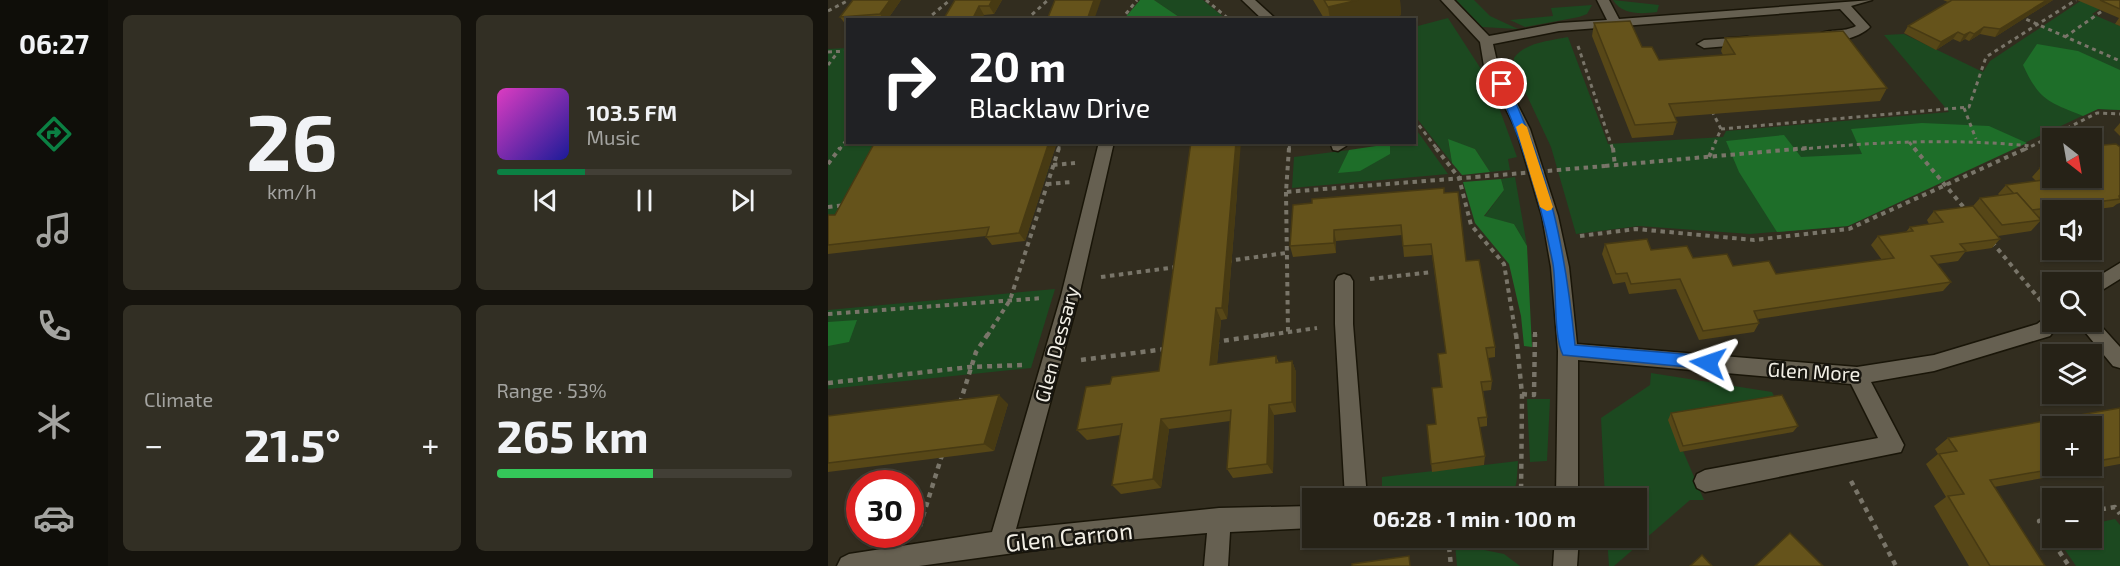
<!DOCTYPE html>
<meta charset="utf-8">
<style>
:root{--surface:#262217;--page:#322f24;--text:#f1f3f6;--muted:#a4a4a1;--line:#423f36;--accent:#0b8043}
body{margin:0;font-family:"Exo 2",sans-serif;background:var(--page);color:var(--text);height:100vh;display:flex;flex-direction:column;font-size:22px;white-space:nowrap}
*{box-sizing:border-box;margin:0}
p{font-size:20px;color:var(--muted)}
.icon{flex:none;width:33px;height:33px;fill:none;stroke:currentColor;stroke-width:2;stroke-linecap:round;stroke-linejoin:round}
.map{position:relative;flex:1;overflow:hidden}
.panel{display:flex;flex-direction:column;gap:15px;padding:15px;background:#15130d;width:720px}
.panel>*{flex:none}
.hud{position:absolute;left:18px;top:18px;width:570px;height:126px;border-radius:0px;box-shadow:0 2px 4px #0004,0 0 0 2px var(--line);background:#202124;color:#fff;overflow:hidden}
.needle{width:39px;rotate:149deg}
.controls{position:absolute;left:1214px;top:128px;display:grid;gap:12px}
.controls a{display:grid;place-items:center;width:60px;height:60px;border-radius:0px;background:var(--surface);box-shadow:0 2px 4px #0004,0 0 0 2px var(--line);font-size:30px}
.speed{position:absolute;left:18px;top:470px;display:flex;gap:12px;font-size:30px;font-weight:700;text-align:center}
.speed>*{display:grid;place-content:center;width:78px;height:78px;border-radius:50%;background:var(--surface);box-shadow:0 2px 4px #0004,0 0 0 2px var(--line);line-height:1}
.speed .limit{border:9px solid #d22;background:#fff;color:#111}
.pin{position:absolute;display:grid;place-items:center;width:51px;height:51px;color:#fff;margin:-26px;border:3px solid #fff;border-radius:50%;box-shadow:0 2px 6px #0007}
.me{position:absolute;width:66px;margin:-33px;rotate:275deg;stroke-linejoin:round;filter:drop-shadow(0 0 4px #0008)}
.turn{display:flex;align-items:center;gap:21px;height:126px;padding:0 24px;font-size:27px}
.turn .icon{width:78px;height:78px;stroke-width:2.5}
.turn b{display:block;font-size:42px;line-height:51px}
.big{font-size:45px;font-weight:700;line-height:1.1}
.panel .card{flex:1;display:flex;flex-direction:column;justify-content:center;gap:9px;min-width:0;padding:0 21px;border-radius:9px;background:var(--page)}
.panel .dial{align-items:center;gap:0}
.dial b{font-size:78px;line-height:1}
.song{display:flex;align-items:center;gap:18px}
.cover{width:72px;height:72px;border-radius:9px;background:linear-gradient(135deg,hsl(310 70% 55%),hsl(240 70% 35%))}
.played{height:6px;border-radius:3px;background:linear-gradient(90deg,var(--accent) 30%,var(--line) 30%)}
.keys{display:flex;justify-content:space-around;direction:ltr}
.heat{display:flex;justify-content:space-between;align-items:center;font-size:33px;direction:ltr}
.charge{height:9px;border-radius:4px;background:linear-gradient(90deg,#34c759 53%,var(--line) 0)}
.panel .tiles{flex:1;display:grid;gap:15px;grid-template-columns:repeat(2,1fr)}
.trip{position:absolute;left:474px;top:488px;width:345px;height:60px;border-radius:0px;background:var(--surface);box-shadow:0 2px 4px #0004,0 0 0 2px var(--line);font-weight:700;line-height:60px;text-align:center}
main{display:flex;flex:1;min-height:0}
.tabs{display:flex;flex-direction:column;width:108px;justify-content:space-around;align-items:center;background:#0f0e09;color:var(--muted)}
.tabs .icon{width:42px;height:42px}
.tabs .active{color:var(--accent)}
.tabs b{font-size:27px;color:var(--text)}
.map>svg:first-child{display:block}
.green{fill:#1c4920}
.forest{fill:#1e6e29}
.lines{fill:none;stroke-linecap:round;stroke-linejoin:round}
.minor-casing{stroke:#191508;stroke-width:3}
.path-far2{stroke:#797569;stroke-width:3;stroke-dasharray:4 4;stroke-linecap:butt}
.path-far1{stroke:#797569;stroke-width:4;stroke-dasharray:4.5 4.5;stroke-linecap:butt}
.path{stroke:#797569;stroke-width:4.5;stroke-dasharray:5 5;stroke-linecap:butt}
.minor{fill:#666051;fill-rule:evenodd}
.path-bridge{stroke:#797569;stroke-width:4;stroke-dasharray:4.5 4.5;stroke-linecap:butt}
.wall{fill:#574717;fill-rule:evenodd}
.shaded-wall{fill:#473a13}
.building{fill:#65531b;stroke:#473a13;stroke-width:1.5}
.route{fill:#1a73e8;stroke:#114b97;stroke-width:1.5}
.slow{fill:#f59e0b}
.labels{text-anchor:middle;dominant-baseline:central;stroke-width:5;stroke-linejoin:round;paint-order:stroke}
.street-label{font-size:20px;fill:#f2efe6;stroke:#17150f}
.near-street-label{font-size:24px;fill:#f2efe6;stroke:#17150f}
</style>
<main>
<nav class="tabs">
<b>06:27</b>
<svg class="icon active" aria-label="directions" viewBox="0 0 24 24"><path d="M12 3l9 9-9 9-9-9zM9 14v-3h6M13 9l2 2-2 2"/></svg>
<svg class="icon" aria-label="music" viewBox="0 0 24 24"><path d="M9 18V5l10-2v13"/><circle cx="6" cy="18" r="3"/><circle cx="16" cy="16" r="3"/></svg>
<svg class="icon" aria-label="phone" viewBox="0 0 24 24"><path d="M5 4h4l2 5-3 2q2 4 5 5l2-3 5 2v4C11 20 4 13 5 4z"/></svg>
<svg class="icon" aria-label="climate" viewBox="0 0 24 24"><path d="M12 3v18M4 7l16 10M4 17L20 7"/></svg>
<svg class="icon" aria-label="car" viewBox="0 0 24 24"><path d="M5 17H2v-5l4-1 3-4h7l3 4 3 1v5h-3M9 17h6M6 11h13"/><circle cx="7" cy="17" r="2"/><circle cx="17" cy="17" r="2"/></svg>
</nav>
<section class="panel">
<div class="tiles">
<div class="card dial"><b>26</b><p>km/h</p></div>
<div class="card">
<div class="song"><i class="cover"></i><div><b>103.5 FM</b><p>Music</p></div></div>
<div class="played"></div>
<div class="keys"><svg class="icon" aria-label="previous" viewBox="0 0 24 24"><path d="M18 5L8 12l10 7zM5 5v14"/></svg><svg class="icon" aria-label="pause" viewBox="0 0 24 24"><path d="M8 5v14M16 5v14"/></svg><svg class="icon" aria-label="next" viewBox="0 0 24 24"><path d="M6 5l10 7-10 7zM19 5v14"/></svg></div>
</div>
<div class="card"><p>Climate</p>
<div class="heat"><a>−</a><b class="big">21.5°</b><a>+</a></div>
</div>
<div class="card"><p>Range · 53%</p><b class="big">265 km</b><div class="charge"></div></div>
</div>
</section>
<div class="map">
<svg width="1292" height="566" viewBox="0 0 1292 566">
<rect width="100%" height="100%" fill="#322d1f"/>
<g class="green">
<path d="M 326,0 L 375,0 L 398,19 L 354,19 Z"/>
<path d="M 628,0 L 646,0 L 662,16 L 690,29 L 654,27 Z"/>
<path d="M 785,0 L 831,5 L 829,12 C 813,14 794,15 785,0 Z"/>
<path d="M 1254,0 L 1285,0 L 1264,14 L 1292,26 L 1292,110 L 1269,109 L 1020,226 L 922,234 L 811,226 L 748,234 L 723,147 L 686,68 L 686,58 C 698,42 721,41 740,37 L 780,144 L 895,137 L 898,131 L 1121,112 L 1056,35 L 1076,34 L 1155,72 L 1162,61 Z"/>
<path d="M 764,5 L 759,14 L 751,17 L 697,27 L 682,20 L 725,16 L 723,8 Z"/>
<path d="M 620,18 L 662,83 L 689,157 L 680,159 L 682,170 L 662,172 L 647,149 L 620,140 L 624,163 L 587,116 L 586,27 Z"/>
<path d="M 19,48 L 20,142 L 59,143 L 35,188 L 221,167 L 216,182 L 0,235 L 0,49 Z"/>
<path d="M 587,128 L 620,174 L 464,188 L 466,157 L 521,150 L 511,173 L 561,154 L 562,143 L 586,142 Z"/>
<path d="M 687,177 L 699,246 L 686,224 L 656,217 L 676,190 L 673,179 Z"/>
<path d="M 227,289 L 203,368 L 0,389 L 0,310 Z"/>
<path d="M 823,373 L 944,392 L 949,402 L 855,451 L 876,500 L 862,500 L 786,566 L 781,566 L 779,537 L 808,537 L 808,498 L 777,498 L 773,418 L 822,385 Z"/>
<path d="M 699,399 L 722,399 L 719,461 L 702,462 Z"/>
<path d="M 690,461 C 688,486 692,495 664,498 L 554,486 L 554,477 Z"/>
<path d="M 1287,519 L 1292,525 L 1292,566 L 1248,566 L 1228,537 L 1263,537 L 1263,524 Z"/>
<path d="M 627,544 L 676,554 L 692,566 L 629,566 Z"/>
</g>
<g class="forest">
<path d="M 312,0 L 326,0 L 354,19 L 296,19 Z"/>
<path d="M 1209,44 L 1250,51 L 1292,70 L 1292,110 L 1270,109 L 1255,116 C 1220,102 1211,100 1195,65 Z"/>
<path d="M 1094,123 L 1161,126 L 1199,143 L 1020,226 L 949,232 L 911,172 L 898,141 L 956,135 L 973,157 L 1034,154 L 1023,129 Z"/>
<path d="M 620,139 L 647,149 L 662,172 L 634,175 L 624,163 Z"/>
<path d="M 548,143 L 562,143 L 562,154 L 532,171 L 510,173 L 521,150 L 548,146 Z"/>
<path d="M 673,179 L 676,190 L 656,216 L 686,224 L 699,246 L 704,347 L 696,346 L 693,316 L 681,264 L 647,223 L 635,182 Z"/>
<path d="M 29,320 L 21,342 L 0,346 L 0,322 Z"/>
</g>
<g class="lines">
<defs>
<g id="minor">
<path d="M 414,0 L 427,0 L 449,20 L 435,20 Z"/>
<path d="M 613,0 L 626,0 L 661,36 L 731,23 L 779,20 L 769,0 L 781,0 L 791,19 L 1044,0 L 1023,6 L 1042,27 C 1032,38 999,47 987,36 C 998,28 1016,33 1028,26 L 1012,9 L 731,31 L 665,44 L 670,66 L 702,129 L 730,216 L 741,267 L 749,344 L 1029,367 L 1106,355 L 1209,324 L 1224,313 L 1224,321 L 1233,321 L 1222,336 L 1106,371 L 1043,382 L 1076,445 L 1073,452 L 877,492 L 869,488 L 866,481 L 869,474 L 877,470 L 1050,438 L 1023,384 L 750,360 L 750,498 L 728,498 L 730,351 L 723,267 L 714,216 L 688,129 L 656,66 L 652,42 Z"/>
<path d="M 919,37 L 924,38 L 924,44 L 876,48 L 869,44 L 876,40 Z"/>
<path d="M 271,142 L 286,142 L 251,296 L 188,529 L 391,508 L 484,506 L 484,528 L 402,532 L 400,566 L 376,566 L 379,533 L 252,544 L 91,566 L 9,566 L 13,558 L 21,554 L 164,532 L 233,296 Z"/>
<path d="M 502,142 L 518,142 L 518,146 L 510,151 L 505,150 Z"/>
<path d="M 1292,263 L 1292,279 L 1263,297 L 1263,282 L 1261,282 Z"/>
<path d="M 516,274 L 522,276 L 525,281 L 525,324 L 539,498 L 517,498 L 507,324 L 507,281 L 510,276 Z"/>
<path d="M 1264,316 L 1292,347 L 1292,368 L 1285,366 L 1248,321 L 1263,321 Z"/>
<path d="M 727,537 L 751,537 L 749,566 L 725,566 Z"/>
</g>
</defs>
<use href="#minor" class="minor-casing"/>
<g class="path-far2">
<path d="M 378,0 L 402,20"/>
<path d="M 0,11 L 21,0"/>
<path d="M 1191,16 L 1292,61"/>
<path d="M 98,20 L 122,0"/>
<path d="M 198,20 L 220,0"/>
<path d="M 293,20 L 309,0"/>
<path d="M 1237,37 L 1277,9"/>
<path d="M 750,46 L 785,150"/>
<path d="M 0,52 L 20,51"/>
<path d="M 0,65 L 10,52"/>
<path d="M 1136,108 L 1148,139"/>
<path d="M 884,111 L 893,129 L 884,150"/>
<path d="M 586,119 L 610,150"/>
<path d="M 893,129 L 1141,107 L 1158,57 L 1248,0"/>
<path d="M 1081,142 L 1088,150"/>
<path d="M 11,150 L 20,138"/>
<path d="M 230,150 L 233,142"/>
<path d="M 461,150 L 462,142"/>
<path d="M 965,150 C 1045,142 1122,138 1202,146"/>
<path d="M 1196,150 L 1269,113 L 1292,114"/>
</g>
<g class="path-far1">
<path d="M 461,148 L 458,192 L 648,177"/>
<path d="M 608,148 L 631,178 L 643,225 L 676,264 L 688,336"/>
<path d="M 785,148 L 787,166"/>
<path d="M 1086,148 L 1138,210"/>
<path d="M 881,157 L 885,148"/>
<path d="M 0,164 L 12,148"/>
<path d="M 225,165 L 247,163"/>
<path d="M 777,166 L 979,148"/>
<path d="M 219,184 L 244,182"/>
<path d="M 458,192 L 460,332"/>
<path d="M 0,207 L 17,205"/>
<path d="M 752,236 L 808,229 L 926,240 L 1021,229 L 1199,148"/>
<path d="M 1164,242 L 1213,301"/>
<path d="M 399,261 L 458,253"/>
<path d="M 273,277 L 349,267"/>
<path d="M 542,279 L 604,272"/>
<path d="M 0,314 L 215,298"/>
<path d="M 159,336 L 182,300 L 231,148"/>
<path d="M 433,336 L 489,328"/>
<path d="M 707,336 L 707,332"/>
</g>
<g class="path">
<path d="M 688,334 L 694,394 L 693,498"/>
<path d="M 386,342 L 444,334"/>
<path d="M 253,360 L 337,349"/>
<path d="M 0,383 L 142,367 L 194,365"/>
<path d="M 694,394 L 706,395 L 707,334"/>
<path d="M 132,403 L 148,352 L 160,334"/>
<path d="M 1023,481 L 1068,566"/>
<path d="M 1263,511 L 1287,507 L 1292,514"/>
<path d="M 1224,518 L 1211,521 L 1241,566"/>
<path d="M 92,526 L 114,455"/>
<path d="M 620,537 L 623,566"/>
</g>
<use href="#minor" class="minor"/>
<path class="path-bridge" d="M 648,177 L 777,166"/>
</g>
<g class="wall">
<path d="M 25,0 L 73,0 L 59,20 L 20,20 L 20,25 L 18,25 L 12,17 Z"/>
<path d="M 127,0 L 174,0 L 166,14 L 156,15 Z"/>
<path d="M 485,0 L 572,0 L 573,15 L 557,20 L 497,20 Z"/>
<path d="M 1115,0 L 1225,0 L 1167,37 L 1152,34 L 1141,41 L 1137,39 L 1132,42 L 1125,39 L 1108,50 L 1076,33 L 1080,26 L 1120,2 Z"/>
<path d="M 1249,0 L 1292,0 L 1292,26 L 1287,24 L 1291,18 Z"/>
<path d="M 766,23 L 814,47 L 831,60 L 895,55 L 893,51 L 897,38 L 1059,88 L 1052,101 L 846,117 L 849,122 L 845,135 L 804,138 L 764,36 Z"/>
<path d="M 1292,123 L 1292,136 L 1286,130 Z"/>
<path d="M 47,142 L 229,142 L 197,241 L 164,245 L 158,237 L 158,236 L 0,254 L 0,215 L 7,215 Z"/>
<path d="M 1292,147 L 1292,203 L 1289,204 L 1285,207 L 1263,210 L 1224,210 L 1224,215 L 1211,217 L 1213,220 L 1203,231 L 1170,236 L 1172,239 L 1164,248 L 1137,252 L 1130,261 L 1109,264 L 1123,282 L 1115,291 L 930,319 L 931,323 L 926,332 L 871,340 L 848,289 L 801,294 L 797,282 L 785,284 L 774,254 L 777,244 L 823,250 L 948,274 L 1054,260 L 1043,245 L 1050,236 L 1078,232 L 1082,227 L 1101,224 L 1099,220 L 1106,211 L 1145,206 L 1152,198 L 1172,196 L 1170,194 L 1178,185 L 1208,181 L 1204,177 L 1212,168 L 1224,177 Z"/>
<path d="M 409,193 L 399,319 L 393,320 L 389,364 L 448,356 L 451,363 L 464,361 L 468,372 L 468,412 L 446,415 L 445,473 L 405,478 L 399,469 L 402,421 L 341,429 L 333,488 L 293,494 L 284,485 L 292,435 L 259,440 L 249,430 L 282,384 L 331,371 Z"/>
<path d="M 616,193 L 667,347 L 667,357 L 660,358 L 664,381 L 663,390 L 655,391 L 659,417 L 659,426 L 652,427 L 657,456 L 656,465 L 604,472 L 599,425 L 608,424 L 613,387 L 610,354 L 618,353 L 604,255 L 576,257 L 574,235 L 508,241 L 508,253 L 465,257 L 462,246 L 465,205 Z"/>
<path d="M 180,404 L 166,451 L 0,472 L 0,416 Z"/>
<path d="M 1292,408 L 1292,464 L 1166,487 L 1217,566 L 1141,566 L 1106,506 L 1118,497 L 1098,464 L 1110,454 L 1107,449 L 1120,438 ZM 1263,426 L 1263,465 L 1224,465 Z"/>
<path d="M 843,413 L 970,426 L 965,432 L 852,452 L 840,420 Z"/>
</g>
<g class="shaded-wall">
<path d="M 62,0 L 73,0 L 59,20 L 56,20 L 52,14 Z"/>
<path d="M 164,0 L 174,0 L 166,14 L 161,6 Z"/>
<path d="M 266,0 L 273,0 L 266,20 L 259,20 Z"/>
<path d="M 530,0 L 572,0 L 573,15 L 557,20 L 502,20 L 500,7 Z"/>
<path d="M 1219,0 L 1225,0 L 1167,37 L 1172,29 Z"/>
<path d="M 151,6 L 156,15 L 154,20 L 144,20 Z"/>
<path d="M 1156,27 L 1152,34 L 1141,41 L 1146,34 Z"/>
<path d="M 1130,32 L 1125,39 L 1108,50 L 1113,42 Z"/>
<path d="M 1142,32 L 1137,39 L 1132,42 L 1136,35 Z"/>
<path d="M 221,142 L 229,142 L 197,241 L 191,233 Z"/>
<path d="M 408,142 L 413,142 L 399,319 L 394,308 Z"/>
<path d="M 506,230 L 508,241 L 508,253 L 506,243 Z"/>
<path d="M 388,308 L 393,320 L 388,375 L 382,365 Z"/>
<path d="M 464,361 L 468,372 L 468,412 L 464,402 Z"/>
<path d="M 171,395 L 180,404 L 166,451 L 156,444 Z"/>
<path d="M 441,405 L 446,415 L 445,473 L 439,464 Z"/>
<path d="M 333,419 L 341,429 L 333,488 L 325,479 Z"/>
</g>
<g class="building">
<path d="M 25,0 L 62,0 L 52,14 L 12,17 Z"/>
<path d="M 127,0 L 164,0 L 161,6 L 151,6 L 144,20 L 115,20 Z"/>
<path d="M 227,0 L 266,0 L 259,20 L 219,20 Z"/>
<path d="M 496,0 L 530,0 L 500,7 Z"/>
<path d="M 1124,0 L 1219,0 L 1172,29 L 1156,27 L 1146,34 L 1142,32 L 1136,35 L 1130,32 L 1113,42 L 1080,26 Z"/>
<path d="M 1272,0 L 1292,0 L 1292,9 Z"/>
<path d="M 802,21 L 814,47 L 824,47 L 831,60 L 907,54 L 897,38 L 1015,31 L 1059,88 L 841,104 L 849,122 L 807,125 L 766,23 Z"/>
<path d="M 47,142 L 221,142 L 191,233 L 158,237 L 161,227 L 0,245 L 0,215 L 7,215 Z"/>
<path d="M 363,142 L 408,142 L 394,308 L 388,308 L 382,365 L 448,356 L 448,363 L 464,361 L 464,402 L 441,405 L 439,464 L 399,469 L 403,410 L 358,416 L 333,419 L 325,479 L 284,485 L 294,424 L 249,430 L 258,387 L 282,384 L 284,377 L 331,371 Z"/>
<path d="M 1288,144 L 1292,147 L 1292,195 L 1291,196 L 1292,199 L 1204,210 L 1189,193 L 1186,194 L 1178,185 L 1223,179 L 1212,168 L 1224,167 L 1224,177 L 1263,177 L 1263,146 Z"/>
<path d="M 616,188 L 616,193 L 630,192 L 638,261 L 651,260 L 667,347 L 658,348 L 664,381 L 653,382 L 659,417 L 650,418 L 657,456 L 603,464 L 599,425 L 608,424 L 604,388 L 614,387 L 610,354 L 618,353 L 603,244 L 575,246 L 573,225 L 506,230 L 506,243 L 462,246 L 465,205 L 484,203 L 484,199 Z"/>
<path d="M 1189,193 L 1213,220 L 1174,225 L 1152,198 Z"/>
<path d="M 1145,206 L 1172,239 L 1132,244 L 1138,251 L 1103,256 L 1123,282 L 926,311 L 931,323 L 875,331 L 852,279 L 803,284 L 799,273 L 788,274 L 777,244 L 819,239 L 823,250 L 859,246 L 865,258 L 899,254 L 905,266 L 941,261 L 948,274 L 1066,258 L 1050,236 L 1085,231 L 1082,227 L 1115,222 L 1106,211 Z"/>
<path d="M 171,395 L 156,444 L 0,463 L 0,416 Z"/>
<path d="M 954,395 L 970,426 L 855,446 L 843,413 Z"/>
<path d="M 1292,408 L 1292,457 L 1263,462 L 1263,426 L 1224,426 L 1224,465 L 1248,465 L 1162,480 L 1217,566 L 1162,566 L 1120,496 L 1136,494 L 1111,454 L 1129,451 L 1120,438 Z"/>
<path d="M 962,533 L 995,566 L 927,566 Z"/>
<path d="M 874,555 L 884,566 L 862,566 Z"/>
<path d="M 581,556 L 582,566 L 524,566 L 524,564 Z"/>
</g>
<path class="route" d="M 670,82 L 679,84 C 722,173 737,248 747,345 L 880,356 L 885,358 L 887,363 L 885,367 L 880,369 L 735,355 C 725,336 729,288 725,264 C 713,202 695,142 668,84 Z"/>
<path class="slow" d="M 694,123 L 699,127 L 725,207 L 723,210 L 719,211 L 712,207 L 688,127 Z"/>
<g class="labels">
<g class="street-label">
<text transform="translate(228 344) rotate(-75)">Glen Dessary</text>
<text transform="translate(986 371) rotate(3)">Glen More</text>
</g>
<g class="near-street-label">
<text transform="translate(241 536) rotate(-6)">Glen Carron</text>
</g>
</g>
</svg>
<div class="controls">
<a><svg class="needle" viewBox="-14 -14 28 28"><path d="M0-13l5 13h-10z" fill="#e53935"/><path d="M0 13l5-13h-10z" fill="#a4a4a1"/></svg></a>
<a><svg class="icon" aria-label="sound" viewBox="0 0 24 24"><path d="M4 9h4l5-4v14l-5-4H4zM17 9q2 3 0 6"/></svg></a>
<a><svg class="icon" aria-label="search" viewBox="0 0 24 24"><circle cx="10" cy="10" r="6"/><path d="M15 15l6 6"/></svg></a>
<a><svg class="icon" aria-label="layers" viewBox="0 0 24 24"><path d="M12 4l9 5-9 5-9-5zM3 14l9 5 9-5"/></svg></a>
<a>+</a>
<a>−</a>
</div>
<div class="speed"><div class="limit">30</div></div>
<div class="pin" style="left:674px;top:84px;background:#d93025"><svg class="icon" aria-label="arrive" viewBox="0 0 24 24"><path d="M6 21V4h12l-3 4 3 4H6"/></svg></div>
<svg class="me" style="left:880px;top:363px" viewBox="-20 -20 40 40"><path d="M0-17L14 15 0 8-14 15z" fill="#1a73e8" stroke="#fff" stroke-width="4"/></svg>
<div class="trip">06:28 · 1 min · 100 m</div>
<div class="hud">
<div class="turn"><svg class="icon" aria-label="right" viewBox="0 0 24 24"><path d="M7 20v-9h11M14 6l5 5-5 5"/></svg><div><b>20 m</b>Blacklaw Drive</div></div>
</div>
</div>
</main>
